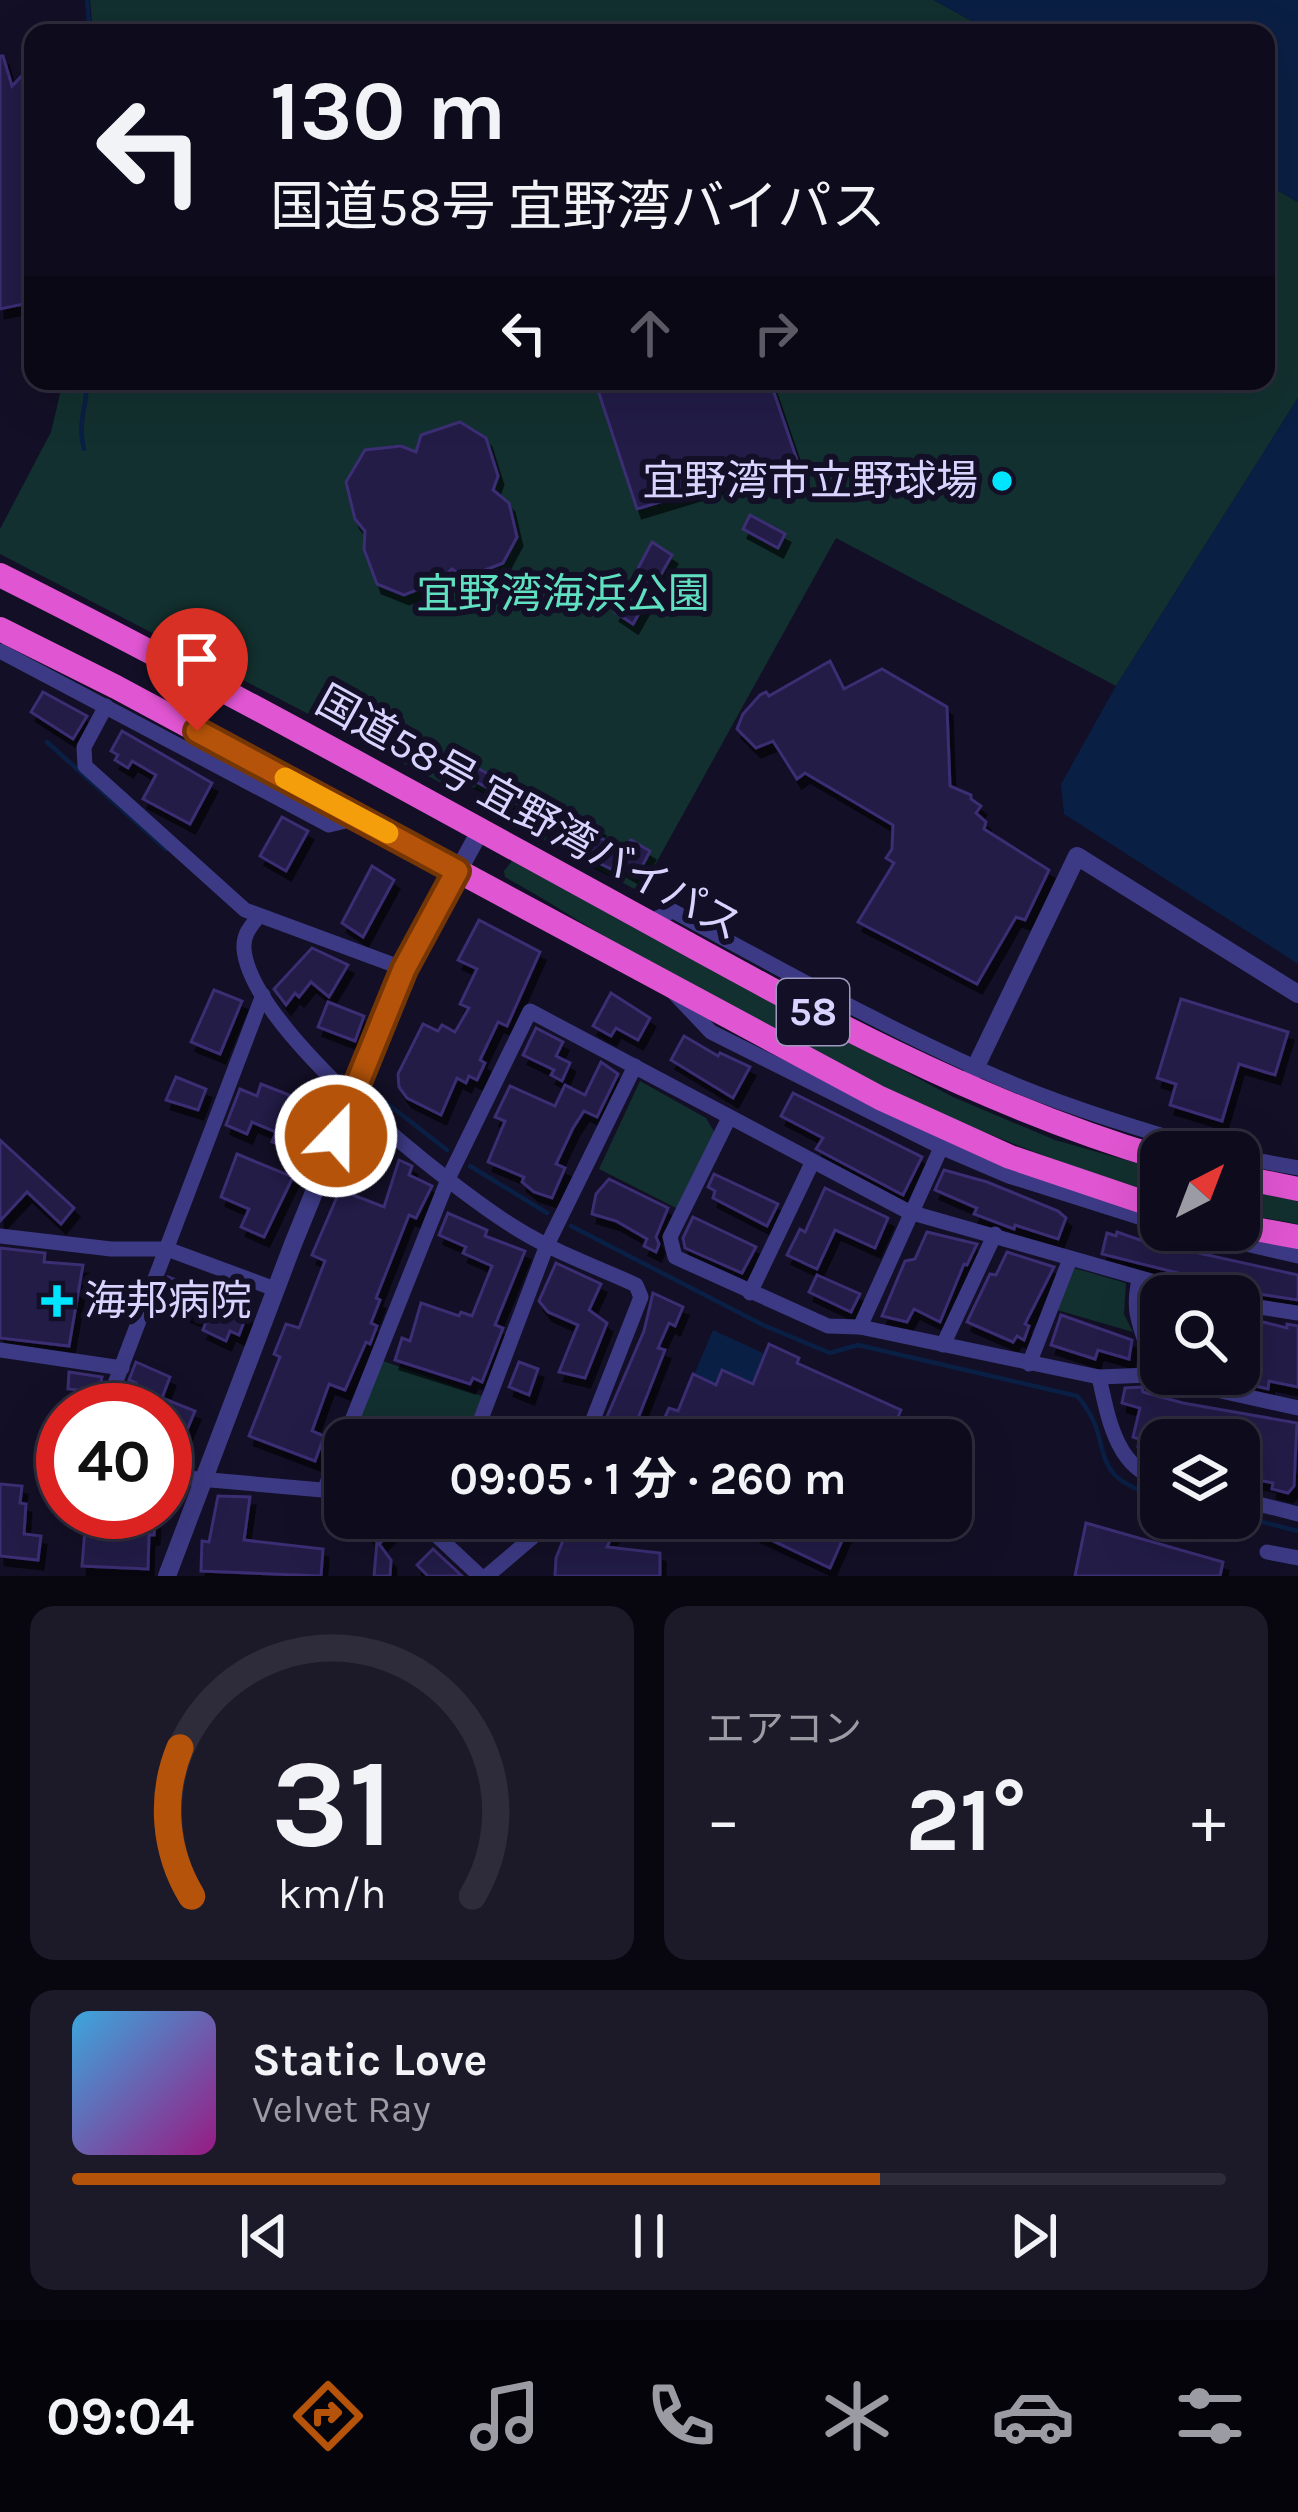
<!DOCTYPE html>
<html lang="ja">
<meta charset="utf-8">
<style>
:root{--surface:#0e0b1c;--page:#1c1929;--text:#f1f3f6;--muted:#9b9ba3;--line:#2e2b3b;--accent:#b45309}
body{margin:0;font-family:Karla,"Noto Sans JP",sans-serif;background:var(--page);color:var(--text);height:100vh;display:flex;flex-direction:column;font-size:45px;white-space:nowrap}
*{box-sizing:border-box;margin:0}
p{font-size:39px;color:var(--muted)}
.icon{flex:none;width:66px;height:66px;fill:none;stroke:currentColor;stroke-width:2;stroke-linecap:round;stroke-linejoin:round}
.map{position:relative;height:1576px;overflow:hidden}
.details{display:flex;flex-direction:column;gap:30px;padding:30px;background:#08060f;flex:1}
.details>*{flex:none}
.banner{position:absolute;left:24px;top:24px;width:1251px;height:366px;border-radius:24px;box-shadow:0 12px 48px #0002,0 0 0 3px var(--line);background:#0e0b1c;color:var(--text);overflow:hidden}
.needle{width:78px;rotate:42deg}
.buttons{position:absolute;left:1140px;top:1131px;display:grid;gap:24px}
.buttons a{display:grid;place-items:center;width:120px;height:120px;border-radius:24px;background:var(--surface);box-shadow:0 12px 48px #0002,0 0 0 3px var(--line);font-size:60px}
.speed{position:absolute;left:36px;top:1383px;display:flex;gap:24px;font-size:60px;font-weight:700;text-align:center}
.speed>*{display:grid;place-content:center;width:156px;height:156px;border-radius:50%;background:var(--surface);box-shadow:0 12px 48px #0002,0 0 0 3px var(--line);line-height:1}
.speed .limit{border:18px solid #d22;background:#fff;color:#111}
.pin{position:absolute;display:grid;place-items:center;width:102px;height:102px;color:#fff;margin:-123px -51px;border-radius:50% 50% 50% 0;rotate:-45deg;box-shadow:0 0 12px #0007}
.pin .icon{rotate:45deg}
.me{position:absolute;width:132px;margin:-66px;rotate:22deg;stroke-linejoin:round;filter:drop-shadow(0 0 9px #0008)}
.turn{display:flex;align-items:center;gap:42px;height:252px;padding:0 48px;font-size:54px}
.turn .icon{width:156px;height:156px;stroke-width:2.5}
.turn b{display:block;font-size:84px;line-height:102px}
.lanes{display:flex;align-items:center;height:114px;padding:0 48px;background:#0003;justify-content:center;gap:60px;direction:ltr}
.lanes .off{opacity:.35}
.big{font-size:90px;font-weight:700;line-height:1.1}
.details .card{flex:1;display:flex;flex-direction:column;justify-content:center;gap:18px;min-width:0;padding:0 42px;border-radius:24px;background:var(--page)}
.details .dial{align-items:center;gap:0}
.dial svg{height:312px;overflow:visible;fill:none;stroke:var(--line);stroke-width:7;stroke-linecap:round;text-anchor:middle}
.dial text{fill:var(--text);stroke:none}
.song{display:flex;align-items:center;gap:36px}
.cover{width:144px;height:144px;border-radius:18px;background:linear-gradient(135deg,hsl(200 70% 55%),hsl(310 70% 35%))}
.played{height:12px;border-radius:6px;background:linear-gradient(90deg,var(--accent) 70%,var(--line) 70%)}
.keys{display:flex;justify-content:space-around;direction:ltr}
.heat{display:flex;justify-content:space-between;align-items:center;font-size:66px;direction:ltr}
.details .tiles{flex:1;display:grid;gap:30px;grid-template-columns:1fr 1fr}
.card:last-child{grid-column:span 2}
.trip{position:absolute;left:324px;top:1419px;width:648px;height:120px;border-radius:24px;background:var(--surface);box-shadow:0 12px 48px #0002,0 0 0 3px var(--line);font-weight:700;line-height:120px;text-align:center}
.tabs{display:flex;height:192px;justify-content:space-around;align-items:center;background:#06040b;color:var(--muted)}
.tabs .icon{width:84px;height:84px}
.tabs .selected{color:var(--accent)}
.tabs b{font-size:54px;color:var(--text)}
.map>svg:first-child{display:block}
.green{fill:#12302f}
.water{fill:#0a1f44}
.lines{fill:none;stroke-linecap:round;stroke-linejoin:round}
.stream{stroke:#0a1f44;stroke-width:4.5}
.building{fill:#241b47;stroke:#3b2d73;stroke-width:3;filter:url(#shadow)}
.pedestrian{stroke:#3d3a85;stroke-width:10}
.minor{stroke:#3d3a85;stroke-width:15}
.tertiary{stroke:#3d3a85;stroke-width:18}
.trunk{stroke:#e055d1;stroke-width:24}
.route-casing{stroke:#753606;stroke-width:30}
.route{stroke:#b45309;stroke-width:21}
.slow{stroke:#f59e0b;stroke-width:21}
.poi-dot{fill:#00e5ff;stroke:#130f26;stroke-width:4.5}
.labels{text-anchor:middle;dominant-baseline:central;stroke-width:12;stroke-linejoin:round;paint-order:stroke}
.shield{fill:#130f26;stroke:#9e99be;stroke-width:3}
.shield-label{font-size:39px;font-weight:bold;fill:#d9d4ff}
.poi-label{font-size:42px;fill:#d9d4ff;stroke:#130f26;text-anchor:end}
.park-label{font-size:42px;fill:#5fe0c0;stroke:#130f26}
.street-label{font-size:42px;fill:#d9d4ff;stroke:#130f26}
</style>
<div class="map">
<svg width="1298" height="1576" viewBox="0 0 1298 1576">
<defs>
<filter id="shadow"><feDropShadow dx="5" dy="9" stdDeviation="0" flood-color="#0009"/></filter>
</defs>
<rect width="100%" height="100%" fill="#130f26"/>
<g class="green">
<path d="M 90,0 L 934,0 L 993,33 L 93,33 Z"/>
<path d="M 1266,184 L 1298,202 L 1298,398 L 1116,686 L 836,538 L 640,892 L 532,834 L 530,816 L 463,782 L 447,786 L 0,554 L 0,529 L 51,432 L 63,381 L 1266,381 Z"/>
<path d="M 512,861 L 953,1097 L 1055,1140 L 1161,1170 L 1161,1194 C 978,1142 803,1052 638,957 C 594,931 551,902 505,877 L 504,871 Z"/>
<path d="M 640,1081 L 706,1118 L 715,1133 L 678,1209 L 599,1169 Z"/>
<path d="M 1239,1189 L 1298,1201 L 1298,1224 L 1239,1213 Z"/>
<path d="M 1074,1268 L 1126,1283 L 1124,1314 L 1133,1332 L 1057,1310 Z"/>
<path d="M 383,1361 L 482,1396 L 465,1440 L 352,1440 Z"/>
</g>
<g class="water">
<path d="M 934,0 L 1298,0 L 1298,202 L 1266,184 L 1266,33 L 993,33 Z"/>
<path d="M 1298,398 L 1298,964 L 1064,814 L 1061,784 L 1116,686 Z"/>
<path d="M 713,1330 L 765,1354 L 753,1384 L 723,1371 L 716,1385 L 694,1375 Z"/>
</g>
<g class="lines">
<g class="stream">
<path d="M 87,0 L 90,33"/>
<path d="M 84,449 C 76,416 90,405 85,381"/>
<path d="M 47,742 L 166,849"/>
<path d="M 375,1094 L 447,1150"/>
<path d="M 470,1166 L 547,1213"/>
<path d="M 571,1226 L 763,1325 L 830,1353 L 858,1345 L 1077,1396 C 1119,1442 1079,1476 1161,1497"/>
<path d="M 1239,1516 L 1298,1531"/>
</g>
</g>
<g class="building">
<path d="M 0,56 L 3,56 L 12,86 L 33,64 L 33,302 L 0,309 Z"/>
<path d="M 595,381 L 770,381 L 797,460 L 637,509 Z"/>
<path d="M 460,422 L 486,438 L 498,476 L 493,490 L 509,503 L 517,537 L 503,563 L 465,578 L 452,569 L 440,581 L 404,595 L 377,584 L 364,549 L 365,531 L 355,519 L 346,482 L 365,450 L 401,446 L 416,452 L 421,435 Z"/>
<path d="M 750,515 L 785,534 L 778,548 L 743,529 Z"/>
<path d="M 652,542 L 672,555 L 633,624 L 615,612 Z"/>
<path d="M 830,661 L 844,689 L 882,669 L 947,707 L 950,786 L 971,795 L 971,799 L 981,806 L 976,813 L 986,822 L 984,829 L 1049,870 L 1025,920 L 1016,917 L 977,984 L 858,922 L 894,863 L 886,858 L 892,849 L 893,825 L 805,773 L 797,779 L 773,741 L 756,748 L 737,729 L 743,714 L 760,695 L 766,692 L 769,696 Z"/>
<path d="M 43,692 L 87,716 L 73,739 L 31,712 Z"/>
<path d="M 122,731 L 212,783 L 190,824 L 143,799 L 156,775 L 132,761 L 128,768 L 115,760 L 118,755 L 111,751 Z"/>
<path d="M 477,768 L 548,806 L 551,800 L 600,827 L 595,835 L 625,851 L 631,840 L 650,851 L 637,876 L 614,863 L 611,869 L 587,857 L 590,853 L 538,824 L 542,817 L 471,779 Z"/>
<path d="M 282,817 L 308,831 L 286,871 L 260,856 Z"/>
<path d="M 372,866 L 394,880 L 363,937 L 342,923 Z"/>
<path d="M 479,920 L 540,952 L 507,1026 L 498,1022 L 480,1060 L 485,1063 L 477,1080 L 469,1076 L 466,1083 L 457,1078 L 441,1115 L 407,1098 L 399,1087 L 398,1074 L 423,1024 L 438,1031 L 442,1025 L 455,1032 L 469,1008 L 460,1004 L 477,969 L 458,960 Z"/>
<path d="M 312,948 L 348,965 L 329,997 L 311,982 L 299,997 L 295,993 L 286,1005 L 274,989 Z"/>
<path d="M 214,990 L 242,1001 L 220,1054 L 191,1042 Z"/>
<path d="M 611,993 L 650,1018 L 638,1040 L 616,1028 L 611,1036 L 593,1026 Z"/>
<path d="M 1181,999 L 1288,1032 L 1275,1075 L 1239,1064 L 1222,1121 L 1170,1105 L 1176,1084 L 1157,1078 Z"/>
<path d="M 328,1002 L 364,1016 L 355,1041 L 318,1027 Z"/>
<path d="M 536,1028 L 563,1042 L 556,1056 L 570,1063 L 562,1081 L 551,1075 L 554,1070 L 523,1055 Z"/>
<path d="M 684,1036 L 718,1056 L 720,1053 L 750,1067 L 733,1098 L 671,1060 Z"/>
<path d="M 601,1062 L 618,1074 L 597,1117 L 584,1111 L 573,1128 L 556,1164 L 565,1168 L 552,1198 L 534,1192 L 522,1182 L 524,1177 L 488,1162 L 505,1121 L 495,1117 L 510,1086 L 555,1106 L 565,1085 L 585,1095 Z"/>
<path d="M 176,1077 L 206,1089 L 198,1110 L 166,1100 Z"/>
<path d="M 261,1084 L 325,1109 L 307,1155 L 272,1142 L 276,1132 L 252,1122 L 247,1134 L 226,1125 L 240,1089 L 257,1096 Z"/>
<path d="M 793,1093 L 922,1157 L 903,1195 L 816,1149 L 823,1138 L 781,1116 Z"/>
<path d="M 0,1140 L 74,1208 L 61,1224 L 27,1192 L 0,1221 Z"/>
<path d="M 237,1154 L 293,1177 L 264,1237 L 241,1227 L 249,1209 L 221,1197 Z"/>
<path d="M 399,1160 L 412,1166 L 409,1175 L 432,1186 L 416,1218 L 409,1215 L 376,1298 L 380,1300 L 371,1323 L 377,1326 L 370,1344 L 366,1342 L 345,1390 L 329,1384 L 312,1431 L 324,1436 L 315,1461 L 249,1436 L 280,1357 L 274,1354 L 286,1324 L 299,1328 L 325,1261 L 312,1255 L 340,1190 L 384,1207 Z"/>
<path d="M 944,1170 L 987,1182 L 1058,1211 L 1066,1218 L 1058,1239 L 1015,1225 L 1014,1229 L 974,1214 L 977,1208 L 935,1190 Z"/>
<path d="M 714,1174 L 778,1204 L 767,1226 L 713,1198 L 715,1191 L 708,1187 Z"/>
<path d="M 609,1179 L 668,1208 L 656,1237 L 659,1244 L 656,1252 L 644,1246 L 647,1239 L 616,1221 L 592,1214 L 596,1194 Z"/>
<path d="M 825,1188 L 888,1218 L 875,1248 L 835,1230 L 817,1269 L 787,1255 L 800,1229 L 805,1232 Z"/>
<path d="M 448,1213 L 487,1230 L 485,1236 L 525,1251 L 495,1325 L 503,1328 L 482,1382 L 473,1378 L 470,1384 L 395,1360 L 402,1338 L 410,1341 L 421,1303 L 459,1316 L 461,1312 L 472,1316 L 492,1266 L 463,1253 L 466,1247 L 439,1235 Z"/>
<path d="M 693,1217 L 756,1247 L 742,1273 L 685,1248 L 683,1238 Z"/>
<path d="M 927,1232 L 977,1244 L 967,1265 L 964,1264 L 940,1322 L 914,1309 L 907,1322 L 882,1316 L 905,1261 L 915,1259 Z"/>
<path d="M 1117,1232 L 1166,1249 L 1167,1246 L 1298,1275 L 1298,1300 L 1214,1287 L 1178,1273 L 1102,1254 L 1107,1233 L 1116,1236 Z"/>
<path d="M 0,1248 L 45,1253 L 44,1262 L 83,1265 L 69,1346 L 0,1338 Z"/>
<path d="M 1007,1252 L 1054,1267 L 1025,1324 L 1029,1326 L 1024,1340 L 1017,1336 L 1013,1342 L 967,1322 L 990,1274 L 996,1275 Z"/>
<path d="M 556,1263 L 601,1284 L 589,1310 L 607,1323 L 585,1378 L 559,1372 L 578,1325 L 548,1312 L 539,1301 Z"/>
<path d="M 817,1275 L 860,1294 L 851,1312 L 809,1292 Z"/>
<path d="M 168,1277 L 216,1296 L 217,1292 L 245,1306 L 243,1313 L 247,1314 L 239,1335 L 230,1331 L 226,1341 L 203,1330 L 206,1322 L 197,1317 L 159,1301 Z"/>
<path d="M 653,1293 L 683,1307 L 675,1326 L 669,1323 L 658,1348 L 665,1350 L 633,1431 L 617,1424 L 614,1431 L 603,1426 L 644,1331 Z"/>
<path d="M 1061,1315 L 1132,1340 L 1129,1359 L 1098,1350 L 1095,1359 L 1051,1345 Z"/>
<path d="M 1239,1316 L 1287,1328 L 1287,1324 L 1298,1326 L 1298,1387 L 1269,1381 L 1268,1389 L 1239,1382 Z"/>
<path d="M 769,1344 L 799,1358 L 797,1363 L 901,1410 L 888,1440 L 655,1440 L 669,1408 L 678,1411 L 693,1374 L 716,1385 L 722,1370 L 753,1384 Z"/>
<path d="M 136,1362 L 170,1377 L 162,1398 L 195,1411 L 184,1437 L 165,1430 L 165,1410 L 126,1410 L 136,1383 L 129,1380 Z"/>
<path d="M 519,1362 L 538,1369 L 529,1395 L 509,1387 Z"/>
<path d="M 69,1372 L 102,1377 L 99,1392 L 68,1389 Z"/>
<path d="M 1142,1387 L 1143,1392 L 1183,1403 L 1297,1423 L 1294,1486 L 1288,1493 L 1272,1489 L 1273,1483 L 1239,1476 L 1239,1440 L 1188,1430 L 1186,1440 L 1157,1440 L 1154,1450 L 1138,1447 L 1139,1439 L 1133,1437 L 1140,1408 L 1122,1403 L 1125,1388 Z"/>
<path d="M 0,1484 L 22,1486 L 20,1503 L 26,1504 L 24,1534 L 41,1536 L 38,1560 L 0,1556 Z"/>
<path d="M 218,1496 L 250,1497 L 244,1540 L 323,1549 L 321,1576 L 201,1571 L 202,1541 L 209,1542 Z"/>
<path d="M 108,1512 L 136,1512 L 136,1520 L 155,1521 L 154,1535 L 149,1535 L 148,1569 L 82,1566 L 85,1529 L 107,1530 Z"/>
<path d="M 354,1518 L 406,1518 L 379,1544 L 391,1560 L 390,1576 L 374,1576 L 377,1542 Z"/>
<path d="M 572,1518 L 620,1518 L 607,1547 L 660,1553 L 660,1576 L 555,1576 L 556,1558 Z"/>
<path d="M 725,1518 L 852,1518 L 830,1568 Z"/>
<path d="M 1086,1523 L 1223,1562 L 1220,1576 L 1075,1576 Z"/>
<path d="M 433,1549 L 462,1576 L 428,1576 L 417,1565 Z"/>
</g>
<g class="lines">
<path class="pedestrian" d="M 1137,1278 C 1126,1322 1146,1332 1149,1375"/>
<g class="minor">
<path d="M 0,651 L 329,825 L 358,818"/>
<path d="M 106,706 L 84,747 L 85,766 L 245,910 L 405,969"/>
<path d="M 258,917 C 250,927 243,935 244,949 C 251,1030 450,1188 519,1230 C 555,1252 597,1267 636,1285 L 641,1297 L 585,1440"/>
<path d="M 648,922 L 673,911 C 786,972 899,1036 1018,1086 C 1084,1113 1151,1133 1219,1152"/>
<path d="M 675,994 L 711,1032 L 941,1147 L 1009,1176 L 1161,1224"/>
<path d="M 729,1118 L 670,1237 L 675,1257 L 828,1326 L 860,1327 L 1099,1377 L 1149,1375 L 1298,1408"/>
<path d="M 1239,1157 L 1298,1168"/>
<path d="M 1186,1230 L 1298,1256"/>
<path d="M 0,1236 L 111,1249 L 167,1249 L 275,1289"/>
<path d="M 750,1293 L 812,1163"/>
<path d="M 1239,1304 L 1298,1313"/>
<path d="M 860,1327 L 945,1139"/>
<path d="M 943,1345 L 995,1234"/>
<path d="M 0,1350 L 122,1368"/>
<path d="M 1029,1364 L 1070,1259"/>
<path d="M 1099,1377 C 1108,1417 1116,1469 1161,1480"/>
<path d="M 105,1410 L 263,995"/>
<path d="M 473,1440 L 547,1245 L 635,1066"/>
<path d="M 165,1476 L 345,1492"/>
<path d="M 325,1488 L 449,1177 L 530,1011 L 909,1212 L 1204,1296"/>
<path d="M 1239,1499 L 1298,1514"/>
<path d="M 418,1518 L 480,1576"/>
<path d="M 1267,1552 L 1298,1558"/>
<path d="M 487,1576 L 555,1518"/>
</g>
<g class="tertiary">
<path d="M 966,1087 L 1077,856 L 1298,994"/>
<path d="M 167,1576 L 293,1244 L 405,969 L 480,831"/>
</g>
<g class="trunk">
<path d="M 0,575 C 206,678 407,790 610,901 C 788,999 965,1100 1161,1158"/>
<path d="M 0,629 L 116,687 L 880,1098 L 1010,1157 L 1161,1208"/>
<path d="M 1239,1177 L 1298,1189"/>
<path d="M 1239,1226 L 1298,1237"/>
</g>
</g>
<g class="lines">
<defs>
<path id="route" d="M 197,731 L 457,871 L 404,969 L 336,1136"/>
</defs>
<use href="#route" class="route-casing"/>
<use href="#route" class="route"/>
<path class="slow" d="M 285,778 L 388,833"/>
</g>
<g class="poi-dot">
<circle cx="1002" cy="481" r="12"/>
<path d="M51 1283h12v12h12v12h-12v12h-12v-12h-12v-12h12z"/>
</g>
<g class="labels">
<rect class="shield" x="777" y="979" width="72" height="66" rx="9"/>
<g class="shield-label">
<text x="813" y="1012">58</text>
</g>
<g class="poi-label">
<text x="978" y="481">宜野湾市立野球場</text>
<text x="84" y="1301" text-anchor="start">海邦病院</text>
</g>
<g class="park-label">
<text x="563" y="594">宜野湾海浜公園</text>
</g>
<g class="street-label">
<text transform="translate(529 813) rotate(29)">国道58号 宜野湾バイパス</text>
</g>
</g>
</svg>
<div class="buttons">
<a><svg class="needle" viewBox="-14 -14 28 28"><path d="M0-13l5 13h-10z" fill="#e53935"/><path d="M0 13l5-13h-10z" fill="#9b9ba3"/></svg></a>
<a><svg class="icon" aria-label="search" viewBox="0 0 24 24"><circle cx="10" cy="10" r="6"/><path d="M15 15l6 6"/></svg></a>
<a><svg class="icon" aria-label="layers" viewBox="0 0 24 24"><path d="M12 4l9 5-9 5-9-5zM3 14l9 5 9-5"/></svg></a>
</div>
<div class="speed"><div class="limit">40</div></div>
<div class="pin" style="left:197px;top:731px;background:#d93025"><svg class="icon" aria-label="arrive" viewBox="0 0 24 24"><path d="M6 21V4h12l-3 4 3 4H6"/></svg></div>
<svg class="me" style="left:336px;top:1136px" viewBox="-20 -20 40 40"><circle r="17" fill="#b45309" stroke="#fff" stroke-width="3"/><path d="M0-11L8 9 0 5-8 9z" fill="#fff"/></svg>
<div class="trip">09:05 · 1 分 · 260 m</div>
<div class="banner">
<div class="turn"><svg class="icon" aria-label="left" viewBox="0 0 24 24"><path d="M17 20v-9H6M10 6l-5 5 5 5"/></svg><div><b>130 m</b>国道58号 宜野湾バイパス</div></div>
<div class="lanes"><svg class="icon" aria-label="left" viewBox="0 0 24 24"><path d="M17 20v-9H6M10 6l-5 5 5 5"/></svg><svg class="icon off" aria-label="ahead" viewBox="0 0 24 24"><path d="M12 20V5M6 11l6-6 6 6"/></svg><svg class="icon off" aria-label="right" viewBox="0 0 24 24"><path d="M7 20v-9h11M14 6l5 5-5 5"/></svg></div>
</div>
</div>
<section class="details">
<div class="tiles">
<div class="card dial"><svg viewBox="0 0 100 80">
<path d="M14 69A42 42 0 1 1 86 69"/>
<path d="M14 69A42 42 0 0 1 11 31" stroke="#b45309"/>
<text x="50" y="56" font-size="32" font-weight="700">31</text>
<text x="50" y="72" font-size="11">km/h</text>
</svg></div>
<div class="card"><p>エアコン</p>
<div class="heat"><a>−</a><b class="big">21°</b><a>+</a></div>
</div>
<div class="card">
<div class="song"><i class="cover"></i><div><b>Static Love</b><p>Velvet Ray</p></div></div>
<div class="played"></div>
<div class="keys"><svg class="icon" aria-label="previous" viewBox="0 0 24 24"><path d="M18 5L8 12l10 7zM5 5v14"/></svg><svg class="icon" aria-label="pause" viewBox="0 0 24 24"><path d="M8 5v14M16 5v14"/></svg><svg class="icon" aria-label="next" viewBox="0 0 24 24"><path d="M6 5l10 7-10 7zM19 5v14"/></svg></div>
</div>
</div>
</section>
<nav class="tabs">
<b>09:04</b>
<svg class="icon selected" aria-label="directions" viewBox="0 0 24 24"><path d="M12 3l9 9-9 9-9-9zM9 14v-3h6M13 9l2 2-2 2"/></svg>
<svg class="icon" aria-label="music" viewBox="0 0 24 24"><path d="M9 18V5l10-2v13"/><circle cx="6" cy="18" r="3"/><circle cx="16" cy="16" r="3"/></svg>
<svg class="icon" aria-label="phone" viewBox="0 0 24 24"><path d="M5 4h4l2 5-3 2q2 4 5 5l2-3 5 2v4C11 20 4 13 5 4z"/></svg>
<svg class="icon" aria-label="climate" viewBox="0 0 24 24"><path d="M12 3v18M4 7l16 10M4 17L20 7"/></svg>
<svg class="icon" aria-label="car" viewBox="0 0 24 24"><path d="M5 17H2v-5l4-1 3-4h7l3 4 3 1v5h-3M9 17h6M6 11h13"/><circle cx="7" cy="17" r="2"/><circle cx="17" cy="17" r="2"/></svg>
<svg class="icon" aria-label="filters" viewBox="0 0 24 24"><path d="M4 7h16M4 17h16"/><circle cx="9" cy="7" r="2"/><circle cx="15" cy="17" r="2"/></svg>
</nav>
